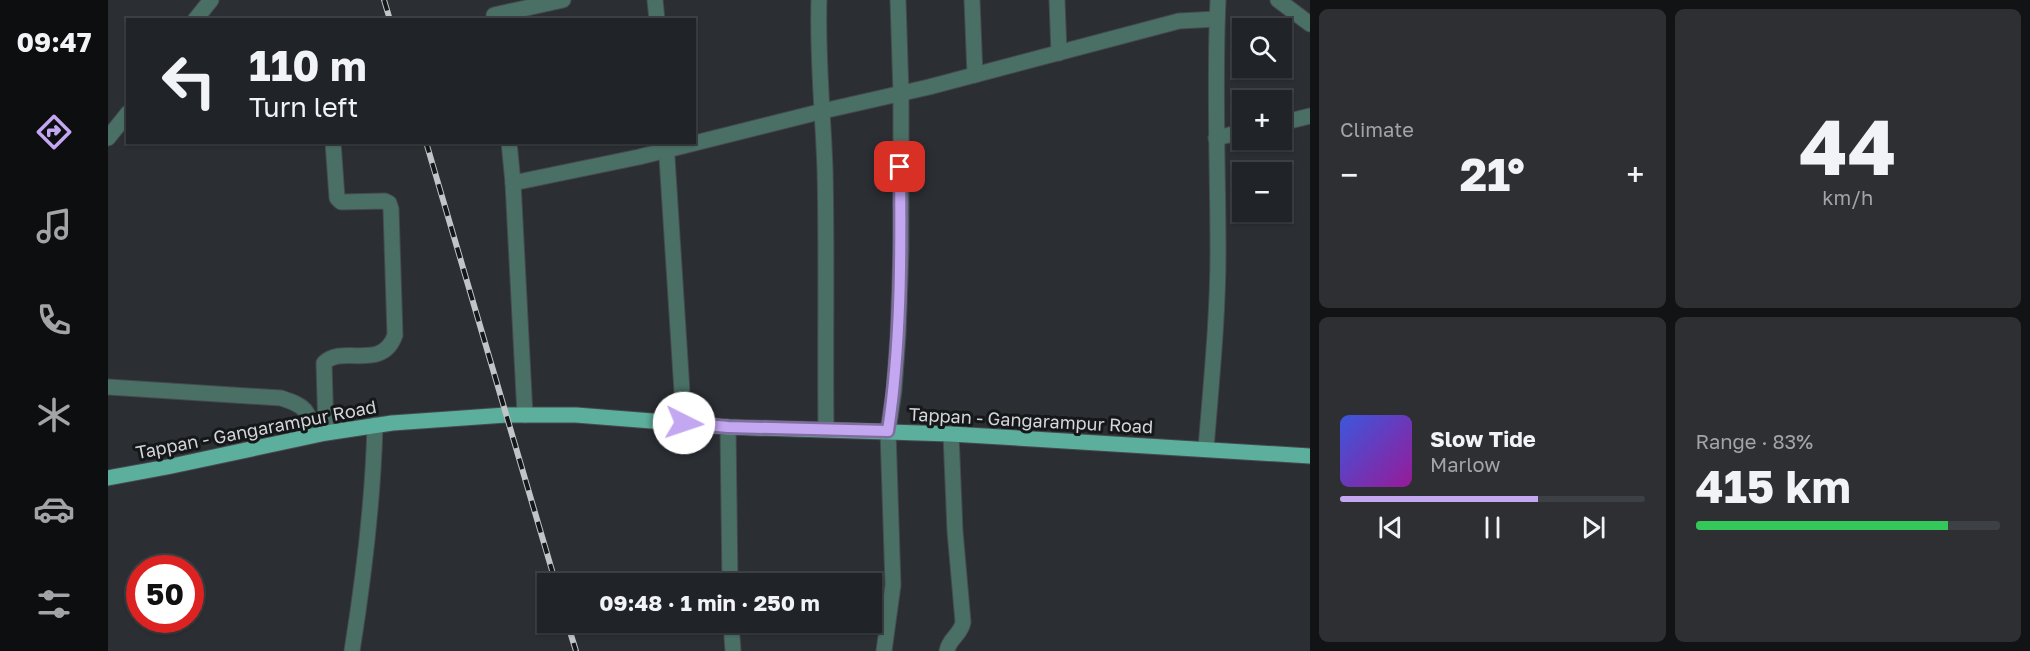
<!DOCTYPE html>
<meta charset="utf-8">
<style>
:root{--surface:#202327;--page:#2d2f33;--text:#f1f3f6;--muted:#a2a4a7;--line:#3d4044;--accent:#c4a7f1}
body{margin:0;font-family:"Golos Text",sans-serif;background:var(--page);color:var(--text);height:100vh;display:flex;flex-direction:column;font-size:22px;white-space:nowrap}
*{box-sizing:border-box;margin:0}
p{font-size:20px;color:var(--muted)}
.icon{flex:none;width:33px;height:33px;fill:none;stroke:currentColor;stroke-width:2;stroke-linecap:round;stroke-linejoin:round}
.map{position:relative;flex:1;overflow:hidden}
.sheet{display:flex;flex-direction:column;gap:9px;padding:9px;background:#121315;width:720px}
.sheet>*{flex:none}
.top-card{position:absolute;left:18px;top:18px;width:570px;height:126px;border-radius:0px;box-shadow:0 2px 4px #0004,0 0 0 2px var(--line);background:#202327;color:var(--text);overflow:hidden}
.buttons{position:absolute;left:1124px;top:18px;display:grid;gap:12px}
.buttons a{display:grid;place-items:center;width:60px;height:60px;border-radius:0px;background:var(--surface);box-shadow:0 2px 4px #0004,0 0 0 2px var(--line);font-size:30px}
.speed{position:absolute;left:18px;top:555px;display:flex;gap:12px;font-size:30px;font-weight:700;text-align:center}
.speed>*{display:grid;place-content:center;width:78px;height:78px;border-radius:50%;background:var(--surface);box-shadow:0 2px 4px #0004,0 0 0 2px var(--line);line-height:1}
.speed .limit{border:9px solid #d22;background:#fff;color:#111}
.pin{position:absolute;display:grid;place-items:center;width:51px;height:51px;color:#fff;margin:-26px;border-radius:12px;box-shadow:0 3px 9px #0006}
.me{position:absolute;width:66px;margin:-33px;rotate:94deg;stroke-linejoin:round;filter:drop-shadow(0 0 4px #0008)}
.turn{display:flex;align-items:center;gap:21px;height:126px;padding:0 24px;font-size:27px}
.turn .icon{width:78px;height:78px;stroke-width:2.5}
.turn b{display:block;font-size:42px;line-height:51px}
.big{font-size:45px;font-weight:700;line-height:1.1}
.sheet .card{flex:1;display:flex;flex-direction:column;justify-content:center;gap:9px;min-width:0;padding:0 21px;border-radius:9px;background:var(--page)}
.sheet .dial{align-items:center;gap:0}
.dial b{font-size:78px;line-height:1}
.song{display:flex;align-items:center;gap:18px}
.cover{width:72px;height:72px;border-radius:9px;background:linear-gradient(135deg,hsl(230 70% 55%),hsl(300 70% 35%))}
.played{height:6px;border-radius:3px;background:linear-gradient(90deg,var(--accent) 65%,var(--line) 65%)}
.keys{display:flex;justify-content:space-around;direction:ltr}
.heat{display:flex;justify-content:space-between;align-items:center;font-size:33px;direction:ltr}
.charge{height:9px;border-radius:4px;background:linear-gradient(90deg,#34c759 83%,var(--line) 0)}
.sheet .tiles{flex:1;display:grid;gap:9px;grid-template-columns:repeat(2,1fr)}
.trip{position:absolute;left:429px;top:573px;width:345px;height:60px;border-radius:0px;background:var(--surface);box-shadow:0 2px 4px #0004,0 0 0 2px var(--line);font-weight:700;line-height:60px;text-align:center}
main{display:flex;flex:1;min-height:0}
.tabs{display:flex;flex-direction:column;width:108px;justify-content:space-around;align-items:center;background:#0d0e10;color:var(--muted)}
.tabs .icon{width:42px;height:42px}
.tabs .active{color:var(--accent)}
.tabs b{font-size:27px;color:var(--text)}
.map>svg:first-child{display:block}
.lines{fill:none;stroke-linecap:round;stroke-linejoin:round}
.minor-casing{stroke:#464a4f;stroke-width:17}
.major-casing{stroke:#464a4f;stroke-width:17}
.minor{stroke:#4a7066;stroke-width:15}
.major{stroke:#5daf9d;stroke-width:15}
.rail-casing{stroke:#c1c4c8;stroke-width:6}
.rail{stroke:#151719;stroke-width:4;stroke-dasharray:11;stroke-linecap:butt}
.route-casing{stroke:#7f6d9d;stroke-width:15}
.route{stroke:#c4a7f1;stroke-width:10}
.labels{text-anchor:middle;dominant-baseline:central;stroke-width:6;stroke-linejoin:round;paint-order:stroke}
.street-label{font-size:18px;fill:#d3d6da;stroke:#151719}
</style>
<main>
<nav class="tabs">
<b>09:47</b>
<svg class="icon active" aria-label="directions" viewBox="0 0 24 24"><path d="M12 3l9 9-9 9-9-9zM9 14v-3h6M13 9l2 2-2 2"/></svg>
<svg class="icon" aria-label="music" viewBox="0 0 24 24"><path d="M9 18V5l10-2v13"/><circle cx="6" cy="18" r="3"/><circle cx="16" cy="16" r="3"/></svg>
<svg class="icon" aria-label="phone" viewBox="0 0 24 24"><path d="M5 4h4l2 5-3 2q2 4 5 5l2-3 5 2v4C11 20 4 13 5 4z"/></svg>
<svg class="icon" aria-label="climate" viewBox="0 0 24 24"><path d="M12 3v18M4 7l16 10M4 17L20 7"/></svg>
<svg class="icon" aria-label="car" viewBox="0 0 24 24"><path d="M5 17H2v-5l4-1 3-4h7l3 4 3 1v5h-3M9 17h6M6 11h13"/><circle cx="7" cy="17" r="2"/><circle cx="17" cy="17" r="2"/></svg>
<svg class="icon" aria-label="filters" viewBox="0 0 24 24"><path d="M4 7h16M4 17h16"/><circle cx="9" cy="7" r="2"/><circle cx="15" cy="17" r="2"/></svg>
</nav>
<div class="map">
<svg width="1202" height="651" viewBox="0 0 1202 651">
<rect width="100%" height="100%" fill="#2b2f34"/>
<g class="lines">
<defs>
<g id="minor">
<path d="M 547,0 L 549,20"/>
<path d="M 711,0 C 709,56 715,113 717,169 C 719,256 717,342 718,429"/>
<path d="M 864,0 L 867,75"/>
<path d="M 949,0 L 951,53"/>
<path d="M 1170,0 L 1202,24"/>
<path d="M 386,15 L 455,0"/>
<path d="M 87,20 L 103,0"/>
<path d="M 1173,123 L 1202,116"/>
<path d="M 0,138 L 20,113"/>
<path d="M 1108,138 L 1134,132"/>
<path d="M 401,142 L 405,183 L 417,415"/>
<path d="M 558,142 L 576,423"/>
<path d="M 405,183 L 531,157 L 715,111 L 821,87 L 1071,21 L 1109,19"/>
<path d="M 0,387 L 173,398 C 198,406 201,410 205,435"/>
<path d="M 620,427 L 622,584"/>
<path d="M 218,433 L 216,363 C 235,344 274,372 287,335 L 283,209 L 281,203 L 277,201 L 233,202 L 229,198 L 225,142"/>
<path d="M 1098,449 C 1103,384 1110,318 1110,252 C 1110,168 1106,84 1110,0"/>
<path d="M 623,622 L 625,651"/>
<path d="M 244,651 C 256,576 265,501 267,425"/>
<path d="M 776,651 L 785,585 L 780,431 L 786,391 L 790,336 L 793,250 L 793,93 L 790,0"/>
<path d="M 839,651 C 841,638 853,635 855,622 L 847,531 L 843,434"/>
</g>
<path id="major" d="M 0,478 L 59,467 L 218,433 L 284,423 L 398,415 L 468,415 L 620,427 L 843,434 L 1202,456"/>
</defs>
<use href="#minor" class="minor-casing"/>
<use href="#major" class="major-casing"/>
<use href="#minor" class="minor"/>
<use href="#major" class="major"/>
<defs>
<g id="rail">
<path d="M 276,0 L 282,20"/>
<path d="M 318,142 L 448,584"/>
<path d="M 459,622 L 468,651"/>
</g>
</defs>
<use href="#rail" class="rail-casing"/>
<use href="#rail" class="rail"/>
</g>
<g class="lines">
<defs>
<path id="route" d="M 576,423 L 620,427 L 780,431 C 793,344 793,256 792,167"/>
</defs>
<use href="#route" class="route-casing"/>
<use href="#route" class="route"/>
</g>
<g class="labels">
<g class="street-label">
<text transform="translate(923 420) rotate(3)">Tappan - Gangarampur Road</text>
<text transform="translate(148 429) rotate(-11)">Tappan - Gangarampur Road</text>
</g>
</g>
</svg>
<div class="buttons">
<a><svg class="icon" aria-label="search" viewBox="0 0 24 24"><circle cx="10" cy="10" r="6"/><path d="M15 15l6 6"/></svg></a>
<a>+</a>
<a>−</a>
</div>
<div class="speed"><div class="limit">50</div></div>
<div class="pin" style="left:792px;top:167px;background:#d93025"><svg class="icon" aria-label="arrive" viewBox="0 0 24 24"><path d="M6 21V4h12l-3 4 3 4H6"/></svg></div>
<svg class="me" style="left:576px;top:423px" viewBox="-20 -20 40 40"><circle r="19" fill="#fff"/><path d="M0-13L10 11 0 6-10 11z" fill="#c4a7f1"/></svg>
<div class="trip">09:48 · 1 min · 250 m</div>
<div class="top-card">
<div class="turn"><svg class="icon" aria-label="left" viewBox="0 0 24 24"><path d="M17 20v-9H6M10 6l-5 5 5 5"/></svg><div><b>110 m</b>Turn left</div></div>
</div>
</div>
<section class="sheet">
<div class="tiles">
<div class="card"><p>Climate</p>
<div class="heat"><a>−</a><b class="big">21°</b><a>+</a></div>
</div>
<div class="card dial"><b>44</b><p>km/h</p></div>
<div class="card">
<div class="song"><i class="cover"></i><div><b>Slow Tide</b><p>Marlow</p></div></div>
<div class="played"></div>
<div class="keys"><svg class="icon" aria-label="previous" viewBox="0 0 24 24"><path d="M18 5L8 12l10 7zM5 5v14"/></svg><svg class="icon" aria-label="pause" viewBox="0 0 24 24"><path d="M8 5v14M16 5v14"/></svg><svg class="icon" aria-label="next" viewBox="0 0 24 24"><path d="M6 5l10 7-10 7zM19 5v14"/></svg></div>
</div>
<div class="card"><p>Range · 83%</p><b class="big">415 km</b><div class="charge"></div></div>
</div>
</section>
</main>
